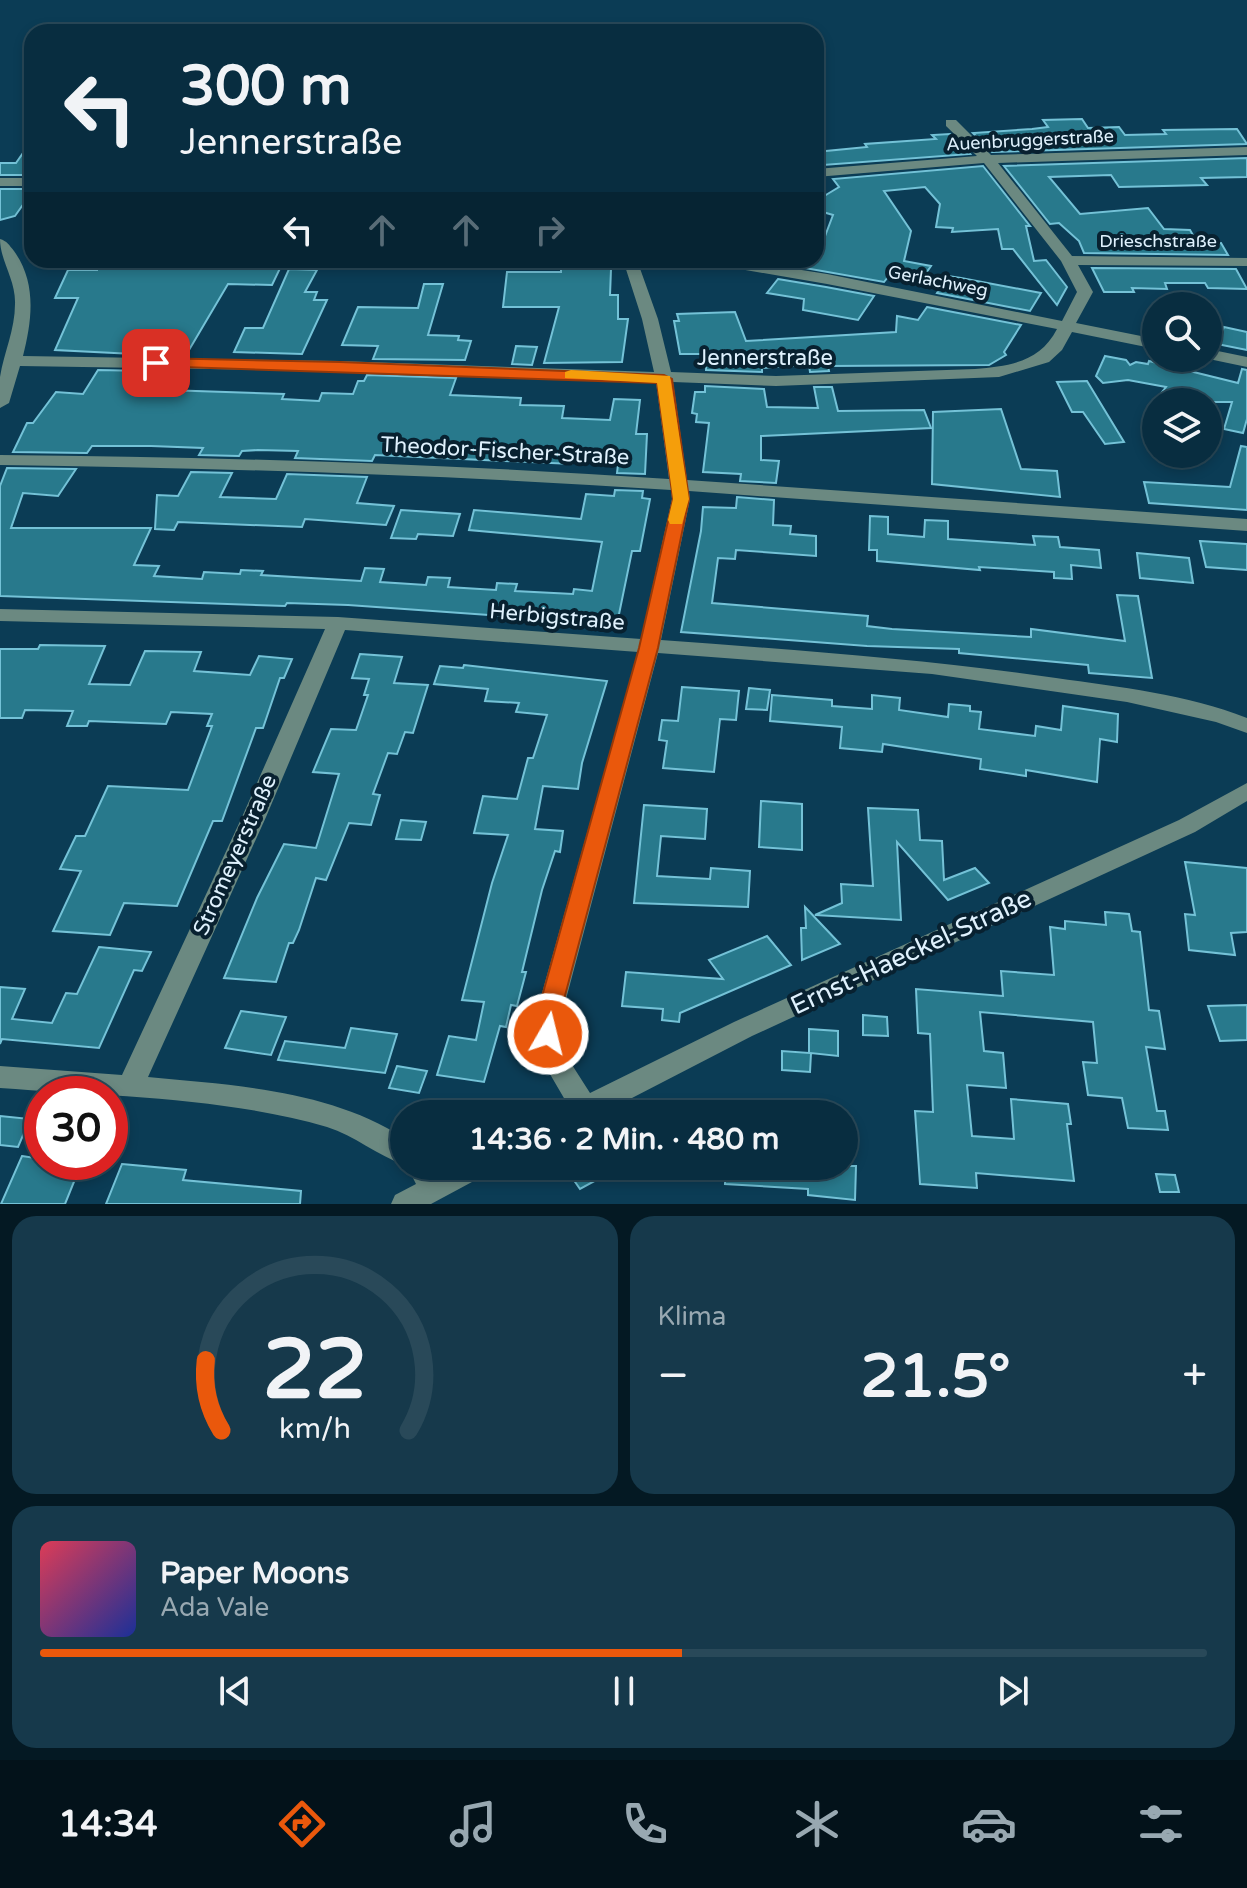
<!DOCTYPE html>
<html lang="de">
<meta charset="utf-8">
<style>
:root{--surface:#082d40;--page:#16394b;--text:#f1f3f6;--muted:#98a8b1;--line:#294959;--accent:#ea580c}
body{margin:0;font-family:"Varela Round",sans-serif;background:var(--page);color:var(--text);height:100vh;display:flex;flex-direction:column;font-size:30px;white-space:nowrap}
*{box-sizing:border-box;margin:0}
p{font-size:26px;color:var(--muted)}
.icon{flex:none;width:44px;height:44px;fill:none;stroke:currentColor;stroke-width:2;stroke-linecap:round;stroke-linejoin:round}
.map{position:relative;height:1204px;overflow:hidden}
.side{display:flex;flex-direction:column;gap:12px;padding:12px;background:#041923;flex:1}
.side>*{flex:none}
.guide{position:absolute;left:24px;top:24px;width:800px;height:244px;border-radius:24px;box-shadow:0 4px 12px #0003,0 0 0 2px var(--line);background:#082d40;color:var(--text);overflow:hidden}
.tools{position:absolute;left:1142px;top:292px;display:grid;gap:16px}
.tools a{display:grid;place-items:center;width:80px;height:80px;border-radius:50%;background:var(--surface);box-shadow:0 4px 12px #0003,0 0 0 2px var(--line);font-size:40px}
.speed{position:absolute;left:24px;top:1076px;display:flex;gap:16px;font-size:40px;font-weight:700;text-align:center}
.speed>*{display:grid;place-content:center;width:104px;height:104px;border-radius:50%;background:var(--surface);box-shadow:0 4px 12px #0003,0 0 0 2px var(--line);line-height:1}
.speed .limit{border:12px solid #d22;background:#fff;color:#111}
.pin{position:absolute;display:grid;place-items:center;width:68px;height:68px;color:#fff;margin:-34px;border-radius:16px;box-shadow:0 4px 12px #0006}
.me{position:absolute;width:88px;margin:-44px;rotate:8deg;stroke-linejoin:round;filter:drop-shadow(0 0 6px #0008)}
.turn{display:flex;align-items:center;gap:28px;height:168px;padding:0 24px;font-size:36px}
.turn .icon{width:104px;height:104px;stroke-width:2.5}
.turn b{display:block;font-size:56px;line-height:68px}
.lanes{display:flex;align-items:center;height:76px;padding:0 24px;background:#0003;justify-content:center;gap:40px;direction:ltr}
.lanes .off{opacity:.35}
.big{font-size:60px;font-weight:800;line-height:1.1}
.side .card{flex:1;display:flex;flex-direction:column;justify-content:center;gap:12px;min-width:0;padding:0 28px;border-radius:24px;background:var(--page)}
.side .dial{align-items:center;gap:0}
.dial svg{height:208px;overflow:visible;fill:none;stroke:var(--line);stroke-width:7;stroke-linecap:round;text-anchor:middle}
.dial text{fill:var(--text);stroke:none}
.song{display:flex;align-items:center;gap:24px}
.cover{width:96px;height:96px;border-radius:12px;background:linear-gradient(135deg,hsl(350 70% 55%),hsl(230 70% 35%))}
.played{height:8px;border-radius:4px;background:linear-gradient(90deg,var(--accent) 55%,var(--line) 55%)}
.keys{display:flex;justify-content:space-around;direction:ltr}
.heat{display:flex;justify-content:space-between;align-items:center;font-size:44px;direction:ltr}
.side .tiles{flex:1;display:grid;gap:12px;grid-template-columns:1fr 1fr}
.card:last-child{grid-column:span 2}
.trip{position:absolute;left:390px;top:1100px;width:468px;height:80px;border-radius:40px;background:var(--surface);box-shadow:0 4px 12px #0003,0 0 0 2px var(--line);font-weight:800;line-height:80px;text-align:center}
.menu{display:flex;height:128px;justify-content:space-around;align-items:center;background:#03121a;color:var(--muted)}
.menu .icon{width:56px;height:56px}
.menu .active{color:var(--accent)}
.menu b{font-size:36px;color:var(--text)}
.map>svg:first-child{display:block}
.building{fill:#28798c;stroke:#74c2d7;stroke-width:2}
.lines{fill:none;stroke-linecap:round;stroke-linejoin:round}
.minor{fill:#6b8981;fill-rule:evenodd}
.route{fill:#ea580c;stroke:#983908;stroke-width:2}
.slow{fill:#f59e0b}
.labels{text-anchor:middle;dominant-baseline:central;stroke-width:8;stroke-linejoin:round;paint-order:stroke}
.far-street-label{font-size:18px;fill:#dff1fd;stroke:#082130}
.street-label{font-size:22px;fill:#dff1fd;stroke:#082130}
.near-street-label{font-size:26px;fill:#dff1fd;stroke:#082130}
</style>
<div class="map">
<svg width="1247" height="1204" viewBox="0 0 1247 1204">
<rect width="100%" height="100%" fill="#0b3c55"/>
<g class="building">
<path d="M 1082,119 L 1088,128 L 1119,127 L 1125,135 L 1166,134 L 1163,130 L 1237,129 L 1247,144 L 992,152 L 973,133 L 1032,129 L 1048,127 L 1043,120 Z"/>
<path d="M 950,134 L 970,154 L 823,165 L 816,156 L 816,152 L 867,147 L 865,144 L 936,139 L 932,135 Z"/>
<path d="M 32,140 L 32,175 L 0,175 L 0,163 L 16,163 Z"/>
<path d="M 1247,158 L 1247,177 L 1201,178 L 1207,185 L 1119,187 L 1111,175 L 1049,177 L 1080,214 L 1148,208 L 1164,229 L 1190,230 L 1197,242 L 1221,243 L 1228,255 L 1084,253 L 1079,241 L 1059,223 L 1050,224 L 1004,166 Z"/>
<path d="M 983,166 L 1030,226 L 1026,226 L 1034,261 L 1046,260 L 1067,287 L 1057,305 L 1013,249 L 1002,249 L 998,229 L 952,232 L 953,228 L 936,227 L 940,204 L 925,187 L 884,191 L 911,231 L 904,261 L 931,266 L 919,283 L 888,277 L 884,282 L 788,265 L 791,260 L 816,260 L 833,215 L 816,210 L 816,201 L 839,187 L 833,179 Z"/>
<path d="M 0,189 L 32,189 L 32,199 L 27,199 L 15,216 L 0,220 Z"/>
<path d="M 97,260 L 284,260 L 272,285 L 228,284 L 189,350 L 157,350 L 154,355 L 55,350 L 78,298 L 55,298 L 68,270 L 97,270 Z"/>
<path d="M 561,264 L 585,264 L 585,269 L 611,269 L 610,295 L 618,295 L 618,319 L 628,319 L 622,362 L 544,363 L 559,307 L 503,307 L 507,272 L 561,272 Z"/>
<path d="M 1092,268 L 1236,269 L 1247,289 L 1208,288 L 1205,283 L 1165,283 L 1167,289 L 1132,288 L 1134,292 L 1104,292 Z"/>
<path d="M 289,269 L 317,270 L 305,292 L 317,292 L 314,300 L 327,300 L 302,354 L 234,352 L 245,328 L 263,328 Z"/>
<path d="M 948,276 L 961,278 L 1041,293 L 1030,311 L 937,293 Z"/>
<path d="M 778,279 L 826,287 L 874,296 L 858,320 L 803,310 L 804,299 L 767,293 Z"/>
<path d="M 424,284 L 443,284 L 428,335 L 459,336 L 458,340 L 471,341 L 465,360 L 373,359 L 378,346 L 342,345 L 358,307 L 418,308 Z"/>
<path d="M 927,307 L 1021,325 L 1004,352 L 1006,355 L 989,365 L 828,366 L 829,371 L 810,372 L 809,365 L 762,368 L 762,372 L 706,370 L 707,354 L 680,354 L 674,321 L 679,321 L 677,314 L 735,312 L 746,341 L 896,332 L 897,316 L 918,320 Z"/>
<path d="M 1224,327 L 1247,332 L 1247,350 L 1217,344 Z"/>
<path d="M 516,346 L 537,347 L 532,365 L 512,364 Z"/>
<path d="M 1105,356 L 1126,360 L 1130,365 L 1136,362 L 1148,364 L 1149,361 L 1238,383 L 1242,369 L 1247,370 L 1247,419 L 1243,433 L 1224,429 L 1232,402 L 1161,402 L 1163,398 L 1158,397 L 1166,387 L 1128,380 L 1103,383 L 1096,376 Z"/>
<path d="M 98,370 L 146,371 L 136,389 L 284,394 L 282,399 L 319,401 L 322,393 L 353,394 L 358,381 L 364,381 L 367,375 L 456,378 L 450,395 L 521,398 L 520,405 L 564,406 L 562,418 L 610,420 L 614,399 L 640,400 L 636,434 L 647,434 L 645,474 L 617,473 L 619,456 L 574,454 L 572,464 L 375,455 L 372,461 L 295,458 L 298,451 L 258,450 L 242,451 L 239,456 L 199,455 L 203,448 L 151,446 L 92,446 L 87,453 L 13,452 L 27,423 L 33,423 L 56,392 L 83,394 Z"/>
<path d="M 1087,381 L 1124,442 L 1105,444 L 1083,412 L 1072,412 L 1057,382 Z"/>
<path d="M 705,386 L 764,389 L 767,407 L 818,408 L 814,387 L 832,387 L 838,411 L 924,410 L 931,428 L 761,436 L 761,460 L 779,461 L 776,483 L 740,481 L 741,474 L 703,472 L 709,423 L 696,422 L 697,414 L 692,413 L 695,392 L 705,392 Z"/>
<path d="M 1001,409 L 1021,469 L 1057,471 L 1060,497 L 932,484 L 933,412 Z"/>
<path d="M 1241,446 L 1247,447 L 1247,510 L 1149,503 L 1144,482 L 1230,487 Z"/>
<path d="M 7,468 L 76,469 L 58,496 L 23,493 L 11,528 L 151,528 L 134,565 L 159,566 L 154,576 L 202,579 L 204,572 L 240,574 L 241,570 L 263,571 L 261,575 L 361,581 L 365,568 L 384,569 L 380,582 L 426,585 L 428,577 L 450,578 L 448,587 L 496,590 L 497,583 L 517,584 L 515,591 L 573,594 L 574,589 L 592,591 L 602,542 L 469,530 L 474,510 L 581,519 L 586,494 L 614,496 L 615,490 L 643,491 L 642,498 L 650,499 L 640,551 L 632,551 L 617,624 L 348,605 L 287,603 L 285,606 L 0,596 L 0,486 Z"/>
<path d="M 191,472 L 232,473 L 220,497 L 276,499 L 287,474 L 367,477 L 357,503 L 394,506 L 386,525 L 305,519 L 302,527 L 178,522 L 174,530 L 155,529 L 157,495 L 178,496 Z"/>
<path d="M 737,497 L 774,500 L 773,525 L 791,526 L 790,534 L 816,536 L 816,556 L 736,550 L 735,559 L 718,558 L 712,603 L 868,616 L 867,626 L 892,629 L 1031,637 L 1031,629 L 1125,641 L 1117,595 L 1138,596 L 1152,678 L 1089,673 L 1088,665 L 959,653 L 959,649 L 867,646 L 681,632 L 701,531 L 703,507 L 736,508 Z"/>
<path d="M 401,510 L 460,514 L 453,536 L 418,534 L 416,539 L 391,538 Z"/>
<path d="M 870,516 L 888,517 L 888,534 L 924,537 L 925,520 L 948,521 L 948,539 L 1035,545 L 1033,536 L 1058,537 L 1060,547 L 1099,550 L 1101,568 L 1071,565 L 1072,579 L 1054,578 L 1054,572 L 979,567 L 980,570 L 877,561 L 877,550 L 869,550 Z"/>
<path d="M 1200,541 L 1247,544 L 1247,570 L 1206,567 Z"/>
<path d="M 1137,553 L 1189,558 L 1193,583 L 1140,578 Z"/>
<path d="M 40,645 L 105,646 L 89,684 L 130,685 L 145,651 L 201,652 L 194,671 L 250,675 L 259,656 L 292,659 L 284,678 L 280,678 L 263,728 L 256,728 L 222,821 L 213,821 L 177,906 L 124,903 L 110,935 L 53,931 L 81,871 L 60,869 L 76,836 L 85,836 L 108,786 L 188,790 L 212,726 L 207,726 L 212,714 L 171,712 L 166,724 L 89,721 L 87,726 L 67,726 L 73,711 L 25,710 L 22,718 L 0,718 L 0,649 L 38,649 Z"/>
<path d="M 360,654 L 402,657 L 394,683 L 428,685 L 413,733 L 405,732 L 397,754 L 388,753 L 373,794 L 380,795 L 371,825 L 349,823 L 326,880 L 316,878 L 299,930 L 293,943 L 289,943 L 276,982 L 224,978 L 257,898 L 284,844 L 316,848 L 339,774 L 313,772 L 331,729 L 356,730 L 368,695 L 364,695 L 369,679 L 352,678 Z"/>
<path d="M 464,665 L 607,681 L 582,763 L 578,789 L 543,786 L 535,829 L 563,831 L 560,852 L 555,851 L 542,890 L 522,972 L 526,972 L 517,1006 L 511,1005 L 506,1027 L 500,1026 L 484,1082 L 437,1075 L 449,1036 L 476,1040 L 484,1002 L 462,1000 L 492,883 L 508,835 L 474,833 L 483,796 L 517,799 L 528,758 L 533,758 L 547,715 L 516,712 L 519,703 L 485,701 L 488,689 L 434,684 L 440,666 L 463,668 Z"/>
<path d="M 682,687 L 739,691 L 736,720 L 720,719 L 714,772 L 663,768 L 667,741 L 659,740 L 662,720 L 678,721 Z"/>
<path d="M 749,688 L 770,690 L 767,710 L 746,709 Z"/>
<path d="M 772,695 L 832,700 L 832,706 L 872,709 L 872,695 L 900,698 L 899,710 L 948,717 L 949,704 L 970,706 L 970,711 L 981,712 L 979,729 L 1035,736 L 1036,726 L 1061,730 L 1063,706 L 1118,714 L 1117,742 L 1100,739 L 1097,782 L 1026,770 L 1026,776 L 980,769 L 981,759 L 883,744 L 882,752 L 840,748 L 842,727 L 770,721 Z"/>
<path d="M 761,801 L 802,804 L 802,850 L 759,847 Z"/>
<path d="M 644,805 L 707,809 L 705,839 L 661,836 L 657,876 L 710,879 L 711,868 L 750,871 L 748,907 L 634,903 Z"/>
<path d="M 868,808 L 918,810 L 920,840 L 942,841 L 944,880 L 975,868 L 989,883 L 948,900 L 897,842 L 901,920 L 815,915 L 842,903 L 841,884 L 873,886 Z"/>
<path d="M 401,820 L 426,822 L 421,840 L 396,839 Z"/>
<path d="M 1185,862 L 1247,868 L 1247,932 L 1231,933 L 1235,955 L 1189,950 L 1185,914 L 1195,915 Z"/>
<path d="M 805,907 L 840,944 L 802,960 L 801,928 L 806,928 Z"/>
<path d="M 1105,912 L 1129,914 L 1132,931 L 1140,932 L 1149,1010 L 1159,1011 L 1165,1049 L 1146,1047 L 1157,1111 L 1165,1111 L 1168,1130 L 1128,1128 L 1122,1098 L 1088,1095 L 1083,1062 L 1097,1063 L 1093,1022 L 980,1012 L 984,1051 L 1003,1053 L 1006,1088 L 967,1085 L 972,1136 L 1014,1139 L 1011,1099 L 1068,1104 L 1071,1124 L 1067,1124 L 1074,1181 L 976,1173 L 977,1188 L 920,1184 L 915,1111 L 933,1112 L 930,1034 L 918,1033 L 916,989 L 1003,996 L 1001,971 L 1054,975 L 1050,927 L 1065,929 L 1065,921 L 1106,925 Z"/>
<path d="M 767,936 L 791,965 L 680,1013 L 679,1022 L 662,1020 L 663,1009 L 622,1006 L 626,972 L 723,979 L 709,960 Z"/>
<path d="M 99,947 L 151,952 L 142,971 L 134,970 L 99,1048 L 2,1039 L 0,1044 L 0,987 L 25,989 L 12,1019 L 52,1023 L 66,993 L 77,994 Z"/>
<path d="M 1247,1005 L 1247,1040 L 1220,1041 L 1208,1006 Z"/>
<path d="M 241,1011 L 286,1017 L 271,1055 L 225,1048 Z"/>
<path d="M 863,1015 L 887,1017 L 888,1036 L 863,1035 Z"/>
<path d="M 351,1028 L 397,1034 L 385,1073 L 278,1060 L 285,1041 L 345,1048 Z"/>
<path d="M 809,1029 L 838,1031 L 838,1056 L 811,1053 L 810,1072 L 782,1070 L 782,1051 L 809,1053 Z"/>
<path d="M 397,1066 L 427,1071 L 419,1093 L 389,1088 Z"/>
<path d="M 0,1116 L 30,1119 L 18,1147 L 0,1145 Z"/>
<path d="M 22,1156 L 42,1159 L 42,1162 L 82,1162 L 65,1204 L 1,1204 Z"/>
<path d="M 122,1164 L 186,1170 L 183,1180 L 301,1191 L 300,1204 L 106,1204 Z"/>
<path d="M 564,1166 L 622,1166 L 580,1189 Z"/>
<path d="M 726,1166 L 856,1166 L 855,1200 L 808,1195 L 808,1189 L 725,1184 Z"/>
<path d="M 1156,1174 L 1175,1175 L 1179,1192 L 1160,1192 Z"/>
</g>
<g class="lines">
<g class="minor">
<path d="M 946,120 L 956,120 L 991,155 L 1247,147 L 1247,155 L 998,163 L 1072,256 L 1247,258 L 1247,266 L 1078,265 L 1093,292 L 1076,323 L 1156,339 L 1156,349 L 1072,332 L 1062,350 L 1049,362 L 999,377 L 776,386 L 673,382 L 687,480 L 1247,519 L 1247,531 L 689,491 L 690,499 L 661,640 C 794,650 924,659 1056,678 C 1119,687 1187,694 1247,718 L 1247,733 L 1216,722 L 1127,702 L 932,674 L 658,653 L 561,1018 L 567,1057 L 590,1093 L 734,1022 L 1179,820 L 1247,783 L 1247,801 L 1195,832 L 752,1036 L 601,1114 L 564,1114 L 568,1105 L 540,1057 L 535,1018 L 638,652 L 345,630 L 266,817 L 148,1077 C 233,1085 330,1090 404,1138 L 404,1165 C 377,1155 355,1136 327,1127 C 224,1097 105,1096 0,1088 L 0,1066 L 122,1075 L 242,817 L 325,629 L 0,621 L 0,609 L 338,617 L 641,639 L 672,499 L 671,490 C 447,475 224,468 0,465 L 0,455 C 223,457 446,464 669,479 L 656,382 L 340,371 L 20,366 L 9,403 L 0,408 C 0,398 0,387 0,377 C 4,352 15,330 15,304 C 16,280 0,261 0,239 C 7,241 9,245 14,251 C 37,283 32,320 23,356 L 340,361 L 654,372 L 642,319 L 623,260 L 637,260 L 658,319 L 671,372 L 776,376 L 975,369 C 1010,366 1040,362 1057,329 L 827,284 L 711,264 L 704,260 L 739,260 L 827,274 L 1062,321 L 1077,292 L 1061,261 L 984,163 L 816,177 L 816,169 L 977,156 L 946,126 Z"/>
<rect x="0" y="178" width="32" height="8"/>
<path d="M 1208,349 L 1247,357 L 1247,367 L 1204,358 L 1208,358 Z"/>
<path d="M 407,1166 L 436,1166 L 439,1171 L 449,1166 L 489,1166 L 485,1175 L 431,1204 L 391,1204 L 395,1195 L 416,1184 Z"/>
</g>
</g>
<path class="route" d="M 156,358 L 340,362 L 664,375 L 672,379 L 689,499 L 658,648 L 559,1018 L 560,1034 L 557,1041 L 548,1044 L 540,1041 L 536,1018 L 639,648 L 673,499 L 657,383 L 151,366 L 151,359 Z"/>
<path class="slow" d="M 571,370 L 670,376 L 689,499 L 682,524 L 670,524 L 668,520 L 673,499 L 657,383 L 565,378 L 565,372 Z"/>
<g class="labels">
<g class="far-street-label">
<text transform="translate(1030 140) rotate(-3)">Auenbruggerstraße</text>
<text x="1158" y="241">Drieschstraße</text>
<text transform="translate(938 281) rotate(11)">Gerlachweg</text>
</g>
<g class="street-label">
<text x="765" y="358">Jennerstraße</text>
<text transform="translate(505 451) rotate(3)">Theodor-Fischer-Straße</text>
<text transform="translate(557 617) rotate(5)">Herbigstraße</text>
<text transform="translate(235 855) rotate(-66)">Stromeyerstraße</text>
</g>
<g class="near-street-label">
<text transform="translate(911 952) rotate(-25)">Ernst-Haeckel-Straße</text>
</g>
</g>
</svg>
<div class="tools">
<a><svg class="icon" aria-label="search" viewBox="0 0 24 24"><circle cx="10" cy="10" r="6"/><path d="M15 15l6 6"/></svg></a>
<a><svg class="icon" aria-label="layers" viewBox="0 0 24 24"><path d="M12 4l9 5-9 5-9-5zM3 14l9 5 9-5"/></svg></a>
</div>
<div class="speed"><div class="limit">30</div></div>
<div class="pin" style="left:156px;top:363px;background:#d93025"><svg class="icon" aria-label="arrive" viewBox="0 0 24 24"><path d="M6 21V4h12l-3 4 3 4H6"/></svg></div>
<svg class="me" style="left:548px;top:1034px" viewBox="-20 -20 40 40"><circle r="17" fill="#ea580c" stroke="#fff" stroke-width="3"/><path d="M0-11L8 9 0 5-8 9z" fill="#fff"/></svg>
<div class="trip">14:36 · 2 Min. · 480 m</div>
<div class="guide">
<div class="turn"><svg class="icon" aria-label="left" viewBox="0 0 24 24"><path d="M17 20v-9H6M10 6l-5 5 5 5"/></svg><div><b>300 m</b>Jennerstraße</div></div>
<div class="lanes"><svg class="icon" aria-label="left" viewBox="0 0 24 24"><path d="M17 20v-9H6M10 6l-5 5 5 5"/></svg><svg class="icon off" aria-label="ahead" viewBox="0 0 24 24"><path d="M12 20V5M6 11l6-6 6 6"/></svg><svg class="icon off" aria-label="ahead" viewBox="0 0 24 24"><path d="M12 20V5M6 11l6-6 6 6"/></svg><svg class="icon off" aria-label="right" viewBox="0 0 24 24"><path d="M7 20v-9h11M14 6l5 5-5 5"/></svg></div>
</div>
</div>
<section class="side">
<div class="tiles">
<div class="card dial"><svg viewBox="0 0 100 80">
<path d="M14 69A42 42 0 1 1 86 69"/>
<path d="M14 69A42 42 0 0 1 8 42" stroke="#ea580c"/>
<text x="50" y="56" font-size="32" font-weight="700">22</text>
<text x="50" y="72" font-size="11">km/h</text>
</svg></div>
<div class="card"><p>Klima</p>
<div class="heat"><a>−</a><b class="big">21.5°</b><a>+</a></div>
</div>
<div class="card">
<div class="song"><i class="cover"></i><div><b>Paper Moons</b><p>Ada Vale</p></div></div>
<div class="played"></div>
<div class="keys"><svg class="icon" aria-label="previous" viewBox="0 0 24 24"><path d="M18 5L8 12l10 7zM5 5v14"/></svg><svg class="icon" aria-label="pause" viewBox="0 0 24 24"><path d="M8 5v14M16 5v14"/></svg><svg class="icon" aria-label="next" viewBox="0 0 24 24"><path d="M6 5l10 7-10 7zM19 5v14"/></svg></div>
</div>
</div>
</section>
<nav class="menu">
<b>14:34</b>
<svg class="icon active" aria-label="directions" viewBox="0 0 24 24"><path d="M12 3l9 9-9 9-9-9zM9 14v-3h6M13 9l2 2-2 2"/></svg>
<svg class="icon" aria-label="music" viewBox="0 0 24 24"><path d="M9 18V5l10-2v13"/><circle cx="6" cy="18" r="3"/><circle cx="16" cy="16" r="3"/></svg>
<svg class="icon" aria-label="phone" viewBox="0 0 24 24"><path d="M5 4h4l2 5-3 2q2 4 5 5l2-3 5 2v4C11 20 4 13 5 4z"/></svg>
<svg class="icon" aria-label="climate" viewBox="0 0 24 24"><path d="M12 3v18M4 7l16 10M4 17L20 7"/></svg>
<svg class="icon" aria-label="car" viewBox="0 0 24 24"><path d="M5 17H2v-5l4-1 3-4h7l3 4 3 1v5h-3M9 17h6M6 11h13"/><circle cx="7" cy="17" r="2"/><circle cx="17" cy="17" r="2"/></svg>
<svg class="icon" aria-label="filters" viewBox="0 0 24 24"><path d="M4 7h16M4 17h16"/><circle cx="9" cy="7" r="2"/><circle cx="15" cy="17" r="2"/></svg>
</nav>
